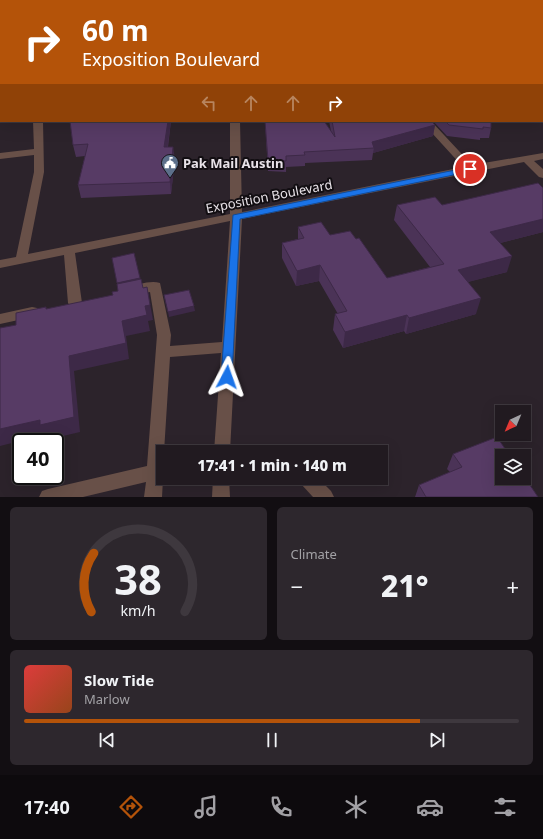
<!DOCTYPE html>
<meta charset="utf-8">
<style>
:root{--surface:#211a20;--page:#2d272d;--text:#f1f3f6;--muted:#a2a1a5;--line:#3e383e;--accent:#b45309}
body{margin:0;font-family:"Noto Sans",sans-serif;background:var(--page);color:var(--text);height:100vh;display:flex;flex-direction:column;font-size:15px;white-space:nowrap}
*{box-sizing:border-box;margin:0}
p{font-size:13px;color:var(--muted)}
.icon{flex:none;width:22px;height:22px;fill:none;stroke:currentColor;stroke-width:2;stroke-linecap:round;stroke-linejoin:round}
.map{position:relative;height:497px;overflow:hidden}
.details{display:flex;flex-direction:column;gap:10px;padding:10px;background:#120e12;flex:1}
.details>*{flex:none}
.hud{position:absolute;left:0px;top:0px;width:543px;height:122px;box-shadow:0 4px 16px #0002,0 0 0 1px var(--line);background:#b45309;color:#fff;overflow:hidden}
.needle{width:26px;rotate:224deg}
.buttons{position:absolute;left:495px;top:405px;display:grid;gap:8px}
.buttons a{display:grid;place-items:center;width:36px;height:36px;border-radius:0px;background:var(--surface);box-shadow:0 4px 16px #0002,0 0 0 1px var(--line);font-size:20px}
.speed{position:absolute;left:12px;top:433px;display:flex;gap:8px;font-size:20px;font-weight:700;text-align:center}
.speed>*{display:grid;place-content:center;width:52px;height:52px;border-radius:50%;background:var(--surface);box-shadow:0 4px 16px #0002,0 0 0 1px var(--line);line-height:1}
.speed .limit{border:2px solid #111;border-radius:6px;background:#fff;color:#111}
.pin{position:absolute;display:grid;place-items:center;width:34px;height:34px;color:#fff;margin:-17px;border:2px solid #fff;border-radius:50%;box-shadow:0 1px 4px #0007}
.me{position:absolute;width:44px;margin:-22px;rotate:4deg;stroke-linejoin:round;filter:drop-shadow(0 0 3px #0008)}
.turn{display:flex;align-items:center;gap:14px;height:84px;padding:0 16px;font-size:18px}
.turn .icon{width:52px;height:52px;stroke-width:2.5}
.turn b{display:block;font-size:28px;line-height:34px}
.lanes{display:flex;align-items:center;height:38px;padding:0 16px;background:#0003;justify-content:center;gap:20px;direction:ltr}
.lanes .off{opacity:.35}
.big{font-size:30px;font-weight:800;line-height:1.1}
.details .widget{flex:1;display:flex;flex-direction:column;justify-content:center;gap:6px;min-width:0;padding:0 14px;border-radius:6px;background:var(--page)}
.details .dial{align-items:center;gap:0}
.dial svg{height:104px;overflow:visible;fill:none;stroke:var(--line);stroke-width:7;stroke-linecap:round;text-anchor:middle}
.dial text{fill:var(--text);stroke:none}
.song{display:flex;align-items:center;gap:12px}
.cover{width:48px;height:48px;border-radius:6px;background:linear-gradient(135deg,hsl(0 70% 55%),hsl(20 70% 35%))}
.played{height:4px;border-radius:2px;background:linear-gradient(90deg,var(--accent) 80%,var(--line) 80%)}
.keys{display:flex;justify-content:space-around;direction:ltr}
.heat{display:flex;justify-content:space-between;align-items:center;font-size:22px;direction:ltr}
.details .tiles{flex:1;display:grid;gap:10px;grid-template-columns:1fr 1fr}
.widget:last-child{grid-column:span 2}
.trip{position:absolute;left:156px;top:445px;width:232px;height:40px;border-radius:0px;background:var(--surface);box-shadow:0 4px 16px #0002,0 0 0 1px var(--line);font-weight:800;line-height:40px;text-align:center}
.tabs{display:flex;height:64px;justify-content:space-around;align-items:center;background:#0d0a0d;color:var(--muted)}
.tabs .icon{width:28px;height:28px}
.tabs .current{color:var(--accent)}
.tabs b{font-size:18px;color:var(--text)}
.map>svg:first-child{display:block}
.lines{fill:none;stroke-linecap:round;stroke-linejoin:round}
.minor{fill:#685048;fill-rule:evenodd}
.wall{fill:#4b3357}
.shaded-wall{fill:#3d2947}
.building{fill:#573b65;stroke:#3d2947}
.route{fill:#1a73e8;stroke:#114b97}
.labels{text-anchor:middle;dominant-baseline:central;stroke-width:4;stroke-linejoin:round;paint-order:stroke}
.poi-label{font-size:13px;font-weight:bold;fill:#e8e2e8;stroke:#120e12;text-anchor:start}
.street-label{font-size:13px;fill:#e8e2e8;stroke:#120e12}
</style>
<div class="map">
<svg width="543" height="497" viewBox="0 0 543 497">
<rect width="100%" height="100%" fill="#2c232b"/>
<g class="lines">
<g class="minor">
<rect x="7" y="0" width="6" height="1"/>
<rect x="243" y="0" width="6" height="1"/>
<path d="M 1,97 L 1,103 L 0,104 L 0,98 Z"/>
<path d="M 33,121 L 43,121 L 44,172 L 28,254 L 230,214 L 230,121 L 240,121 L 242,212 L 463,167 L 421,121 L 431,121 L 472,165 L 543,153 L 543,159 L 534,161 L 543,169 L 543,178 L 539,177 L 524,162 L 242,219 L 230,452 L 214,452 L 221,353 L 170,357 L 164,452 L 163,452 L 163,478 L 167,478 L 163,479 L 162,497 L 144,497 L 146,482 L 83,497 L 39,497 L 42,491 L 48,489 L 147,466 L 157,335 L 150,292 L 132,296 L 127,294 L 126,291 L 127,288 C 137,285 150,280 160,283 L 171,335 L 170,346 L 222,342 L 230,221 L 75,253 L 82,303 L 80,306 L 75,308 L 70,306 L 68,303 L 64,255 L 0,268 L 0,260 L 16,257 L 34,172 L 34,155 L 0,159 L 0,153 L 34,149 Z"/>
<path d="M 32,307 L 37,308 L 39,312 L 37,316 L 0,324 L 0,314 Z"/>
<path d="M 213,478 L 229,478 L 230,497 L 212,497 Z"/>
<path d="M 299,478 L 318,478 L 331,491 L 334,497 L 313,497 L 301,484 Z"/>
</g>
</g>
<g class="wall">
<path d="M 322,0 L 484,0 L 486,1 L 324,1 Z"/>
<path d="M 70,121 L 171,121 L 168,147 L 175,159 L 171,194 L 81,198 L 78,185 L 85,156 L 76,157 L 73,145 Z"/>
<path d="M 265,121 L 324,121 L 331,131 L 329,121 L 431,121 L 435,125 L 433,136 L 373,153 L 372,160 L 305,163 L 305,166 L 286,167 L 286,172 L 268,171 Z"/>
<path d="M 433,121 L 491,121 L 491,128 L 489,138 L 480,138 L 480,140 L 447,136 Z"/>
<path d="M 543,188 L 543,232 L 500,243 L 507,272 L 467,282 L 476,314 L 406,334 L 404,331 L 343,348 L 333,330 L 335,314 L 338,314 L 319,281 L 296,286 L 282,258 L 282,243 L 298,239 L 298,227 L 330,235 L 387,278 L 430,267 L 394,220 L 397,205 L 442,205 Z"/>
<path d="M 453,454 L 538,497 L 415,497 L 419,485 L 450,472 L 447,469 Z"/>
</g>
<g class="shaded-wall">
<path d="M 543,93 L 543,102 L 542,103 L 542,94 Z"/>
<path d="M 168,121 L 171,121 L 166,159 L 164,147 Z"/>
<path d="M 435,125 L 433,136 L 373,153 L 374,148 L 372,142 Z"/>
<path d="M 173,147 L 175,159 L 171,194 L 170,182 Z"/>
<path d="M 543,219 L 543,232 L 485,247 L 490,232 Z"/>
<path d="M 512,256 L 507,272 L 453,286 L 458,270 Z"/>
<path d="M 320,265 L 319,281 L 296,286 L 297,271 Z"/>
<path d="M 140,278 L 141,282 L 118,288 L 117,283 Z"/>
<path d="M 147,287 L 153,320 L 148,321 L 150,331 L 126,336 L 129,359 L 74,371 L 80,432 L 46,440 L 44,435 L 0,446 L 0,429 L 69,356 L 145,306 Z"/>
<path d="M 481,298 L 476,314 L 406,334 L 409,318 Z"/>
<path d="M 194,306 L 195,311 L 169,317 L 168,312 Z"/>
<path d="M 407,315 L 404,331 L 343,348 L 345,332 Z"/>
</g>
<g class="building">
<path d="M 57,0 L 197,0 L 198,1 L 58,1 Z"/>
<path d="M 339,0 L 484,0 L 486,1 L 341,1 Z"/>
<path d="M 543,9 L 543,93 L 542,94 L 542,10 Z"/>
<path d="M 70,121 L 168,121 L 164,147 L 173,147 L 170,182 L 78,185 L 88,144 L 73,145 Z"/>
<path d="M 265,121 L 324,121 L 335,137 L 332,121 L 431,121 L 435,125 L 372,142 L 374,148 L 304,152 L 305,155 L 286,156 L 286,161 L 268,160 Z"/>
<path d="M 445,121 L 491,121 L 491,128 L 483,127 L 483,129 L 449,125 Z"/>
<path d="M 538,183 L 543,188 L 543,219 L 490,232 L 512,256 L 458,270 L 481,298 L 409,318 L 407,315 L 345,332 L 335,314 L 347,311 L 320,265 L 297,271 L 282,243 L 304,238 L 298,227 L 321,222 L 330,235 L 350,231 L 356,239 L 359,238 L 387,278 L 444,264 L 397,205 L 435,197 L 442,205 Z"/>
<path d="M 134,253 L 140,278 L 117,283 L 112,258 Z"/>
<path d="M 141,279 L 143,288 L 147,287 L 150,305 L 145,306 L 147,315 L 122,321 L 126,343 L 69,356 L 74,417 L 40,425 L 40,420 L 0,429 L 0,328 L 16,325 L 16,313 L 46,307 L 46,309 L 113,295 L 112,292 L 118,291 L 117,284 Z"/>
<path d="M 189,290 L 194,306 L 168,312 L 164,295 Z"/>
<path d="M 497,437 L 510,456 L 502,456 L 502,478 L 524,478 L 524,476 L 538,497 L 426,497 L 419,485 L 462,467 L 453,454 Z"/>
</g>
<path class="route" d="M 470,167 L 473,167 L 473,171 L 240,219 L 232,377 L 231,380 L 227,382 L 223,380 L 221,377 L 233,215 Z"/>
<defs>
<symbol id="civic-pin" viewBox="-11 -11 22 30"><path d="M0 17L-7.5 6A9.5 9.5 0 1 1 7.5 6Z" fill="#5c6f8a" stroke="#120e12"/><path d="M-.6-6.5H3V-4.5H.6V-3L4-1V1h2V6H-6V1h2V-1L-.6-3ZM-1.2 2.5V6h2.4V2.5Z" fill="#fff"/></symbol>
</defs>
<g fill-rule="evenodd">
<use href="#civic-pin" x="160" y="153" width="20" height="27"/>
</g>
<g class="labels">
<g class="poi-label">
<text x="183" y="163">Pak Mail Austin</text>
</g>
<g class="street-label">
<text transform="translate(269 196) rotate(-11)">Exposition Boulevard</text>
</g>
</g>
</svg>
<div class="buttons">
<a><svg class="needle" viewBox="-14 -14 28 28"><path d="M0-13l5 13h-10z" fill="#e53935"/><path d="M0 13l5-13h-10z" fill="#a2a1a5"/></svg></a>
<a><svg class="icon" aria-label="layers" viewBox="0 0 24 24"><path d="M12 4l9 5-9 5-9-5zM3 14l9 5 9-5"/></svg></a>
</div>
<div class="speed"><div class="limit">40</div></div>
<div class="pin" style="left:470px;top:169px;background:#d93025"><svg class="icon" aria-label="arrive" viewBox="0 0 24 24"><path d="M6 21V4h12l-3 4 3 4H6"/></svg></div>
<svg class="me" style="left:227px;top:377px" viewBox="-20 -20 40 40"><path d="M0-17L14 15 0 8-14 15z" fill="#1a73e8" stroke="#fff" stroke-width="4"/></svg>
<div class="trip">17:41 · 1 min · 140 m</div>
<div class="hud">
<div class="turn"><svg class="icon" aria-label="right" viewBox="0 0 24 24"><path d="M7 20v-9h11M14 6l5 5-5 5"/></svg><div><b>60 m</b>Exposition Boulevard</div></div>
<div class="lanes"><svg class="icon off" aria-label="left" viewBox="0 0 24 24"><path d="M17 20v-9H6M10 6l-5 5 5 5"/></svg><svg class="icon off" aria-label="ahead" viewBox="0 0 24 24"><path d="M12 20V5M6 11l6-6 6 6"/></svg><svg class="icon off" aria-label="ahead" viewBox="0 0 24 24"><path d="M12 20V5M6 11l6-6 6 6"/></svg><svg class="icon" aria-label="right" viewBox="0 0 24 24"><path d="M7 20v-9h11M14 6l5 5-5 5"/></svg></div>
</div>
</div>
<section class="details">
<div class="tiles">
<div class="widget dial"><svg viewBox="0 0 100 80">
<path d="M14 69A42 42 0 1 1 86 69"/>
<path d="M14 69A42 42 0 0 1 16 24" stroke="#b45309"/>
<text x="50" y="56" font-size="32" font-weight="700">38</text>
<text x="50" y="72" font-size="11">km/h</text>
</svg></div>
<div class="widget"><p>Climate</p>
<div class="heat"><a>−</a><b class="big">21°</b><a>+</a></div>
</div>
<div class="widget">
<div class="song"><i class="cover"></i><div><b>Slow Tide</b><p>Marlow</p></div></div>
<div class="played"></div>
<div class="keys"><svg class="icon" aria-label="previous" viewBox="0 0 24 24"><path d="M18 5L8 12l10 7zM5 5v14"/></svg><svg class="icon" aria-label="pause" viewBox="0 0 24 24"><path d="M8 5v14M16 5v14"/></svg><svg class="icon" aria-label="next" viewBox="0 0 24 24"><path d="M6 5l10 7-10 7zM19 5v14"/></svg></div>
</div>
</div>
</section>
<nav class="tabs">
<b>17:40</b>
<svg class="icon current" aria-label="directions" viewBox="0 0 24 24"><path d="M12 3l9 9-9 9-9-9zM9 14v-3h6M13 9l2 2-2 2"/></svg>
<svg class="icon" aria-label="music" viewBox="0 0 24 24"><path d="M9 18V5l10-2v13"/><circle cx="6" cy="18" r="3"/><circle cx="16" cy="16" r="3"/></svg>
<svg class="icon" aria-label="phone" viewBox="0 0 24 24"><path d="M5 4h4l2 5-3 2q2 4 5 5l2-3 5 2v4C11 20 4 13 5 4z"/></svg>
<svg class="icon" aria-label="climate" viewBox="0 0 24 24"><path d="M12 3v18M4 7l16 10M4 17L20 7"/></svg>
<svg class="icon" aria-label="car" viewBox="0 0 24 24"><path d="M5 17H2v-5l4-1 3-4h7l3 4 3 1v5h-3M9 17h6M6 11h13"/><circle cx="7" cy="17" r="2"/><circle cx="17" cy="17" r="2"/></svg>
<svg class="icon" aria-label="filters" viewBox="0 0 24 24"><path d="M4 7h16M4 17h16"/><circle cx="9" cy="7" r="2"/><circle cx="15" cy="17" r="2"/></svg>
</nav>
